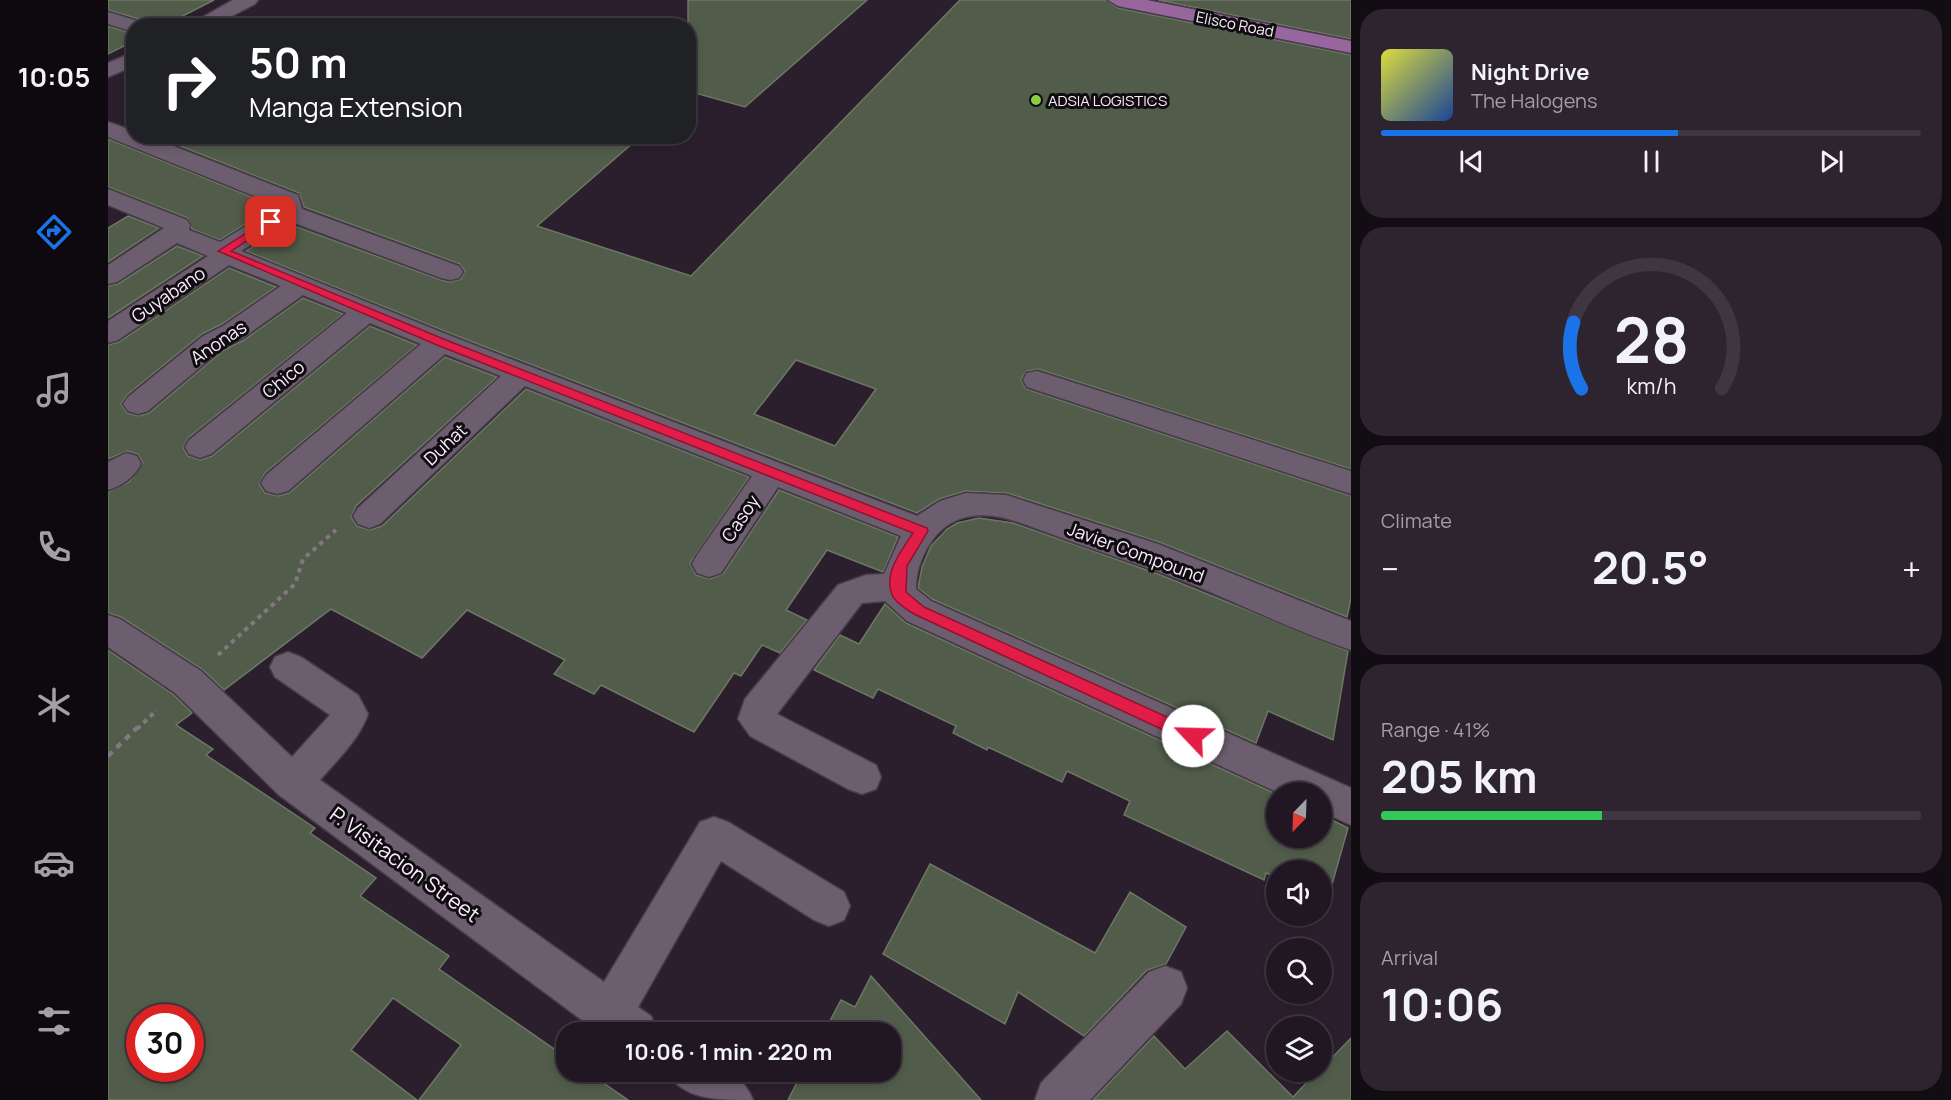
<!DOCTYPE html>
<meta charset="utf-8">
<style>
:root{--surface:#211722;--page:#2d242f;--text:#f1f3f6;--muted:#a29fa5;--line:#3e3640;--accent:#1a73e8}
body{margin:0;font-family:Manrope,sans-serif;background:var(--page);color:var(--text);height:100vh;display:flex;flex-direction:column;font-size:22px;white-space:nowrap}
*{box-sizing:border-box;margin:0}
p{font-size:20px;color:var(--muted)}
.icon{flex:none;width:33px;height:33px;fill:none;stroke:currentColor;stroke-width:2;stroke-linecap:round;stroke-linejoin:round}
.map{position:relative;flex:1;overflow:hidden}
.drawer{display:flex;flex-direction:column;gap:9px;padding:9px;background:#120d13;width:600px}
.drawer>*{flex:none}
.top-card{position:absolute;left:18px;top:18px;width:570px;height:126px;border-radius:24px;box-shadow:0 3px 9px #0003,0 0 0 2px var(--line);background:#202124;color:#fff;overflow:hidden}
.needle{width:39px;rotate:203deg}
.tools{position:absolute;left:1158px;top:782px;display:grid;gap:12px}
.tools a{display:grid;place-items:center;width:66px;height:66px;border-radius:50%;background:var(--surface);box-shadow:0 3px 9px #0003,0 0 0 2px var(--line);font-size:30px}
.speed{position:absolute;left:18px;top:1004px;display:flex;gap:12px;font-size:30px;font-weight:700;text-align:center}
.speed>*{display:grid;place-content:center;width:78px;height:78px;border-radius:50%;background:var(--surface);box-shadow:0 3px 9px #0003,0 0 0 2px var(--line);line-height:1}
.speed .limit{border:9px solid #d22;background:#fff;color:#111}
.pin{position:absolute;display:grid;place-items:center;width:51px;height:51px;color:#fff;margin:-26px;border-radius:12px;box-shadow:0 3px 9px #0006}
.me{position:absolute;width:66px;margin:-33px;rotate:294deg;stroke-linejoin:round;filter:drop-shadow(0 0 4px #0008)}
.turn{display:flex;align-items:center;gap:21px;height:126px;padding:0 24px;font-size:27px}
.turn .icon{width:78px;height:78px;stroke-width:2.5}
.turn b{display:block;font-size:42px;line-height:51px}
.big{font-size:45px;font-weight:700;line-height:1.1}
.drawer .widget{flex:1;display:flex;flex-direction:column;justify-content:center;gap:9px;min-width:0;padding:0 21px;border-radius:24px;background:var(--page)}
.drawer .dial{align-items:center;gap:0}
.dial svg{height:156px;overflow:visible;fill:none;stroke:var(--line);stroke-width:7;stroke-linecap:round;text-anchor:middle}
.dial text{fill:var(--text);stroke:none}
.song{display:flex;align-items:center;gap:18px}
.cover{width:72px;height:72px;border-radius:9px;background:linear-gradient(135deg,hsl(60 70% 55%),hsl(220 70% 35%))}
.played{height:6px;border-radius:3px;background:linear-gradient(90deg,var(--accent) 55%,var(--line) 55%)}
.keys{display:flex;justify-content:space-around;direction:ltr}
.heat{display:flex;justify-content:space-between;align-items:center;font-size:33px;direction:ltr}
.charge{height:9px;border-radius:4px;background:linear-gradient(90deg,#34c759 41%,var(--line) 0)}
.trip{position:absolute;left:448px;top:1022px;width:345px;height:60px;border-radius:24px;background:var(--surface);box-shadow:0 3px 9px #0003,0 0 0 2px var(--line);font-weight:700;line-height:60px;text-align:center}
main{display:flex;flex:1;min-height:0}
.dock{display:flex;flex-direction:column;width:108px;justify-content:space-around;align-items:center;background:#0d090e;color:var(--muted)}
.dock .icon{width:42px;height:42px}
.dock .selected{color:var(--accent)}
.dock b{font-size:27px;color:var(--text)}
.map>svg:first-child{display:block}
.building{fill:#515c4a;stroke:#6c7764;stroke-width:1.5;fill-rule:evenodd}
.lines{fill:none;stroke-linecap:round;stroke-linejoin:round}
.minor-casing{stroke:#463c47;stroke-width:3}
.major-casing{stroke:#463c47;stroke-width:3}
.path-far1{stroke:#837784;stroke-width:4;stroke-dasharray:4.5 4.5;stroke-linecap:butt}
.path{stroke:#837784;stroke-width:4.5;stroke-dasharray:6 6;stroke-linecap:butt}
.minor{fill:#6d5e6f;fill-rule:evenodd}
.major{fill:#97669e;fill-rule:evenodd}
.route{fill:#e11d48;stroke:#92132f;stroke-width:1.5}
.poi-dot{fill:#89ce48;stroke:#110b12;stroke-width:2}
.labels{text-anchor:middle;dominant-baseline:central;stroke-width:6;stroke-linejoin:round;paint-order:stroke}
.far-street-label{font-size:15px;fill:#f9f0fa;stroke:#110b12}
.far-poi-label{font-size:15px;fill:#f9f0fa;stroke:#110b12;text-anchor:start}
.street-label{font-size:18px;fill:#f9f0fa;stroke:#110b12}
.near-street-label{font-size:21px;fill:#f9f0fa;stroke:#110b12}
</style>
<main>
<nav class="dock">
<b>10:05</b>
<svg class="icon selected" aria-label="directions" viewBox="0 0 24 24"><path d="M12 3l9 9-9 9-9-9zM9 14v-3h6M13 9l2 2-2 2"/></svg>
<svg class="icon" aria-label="music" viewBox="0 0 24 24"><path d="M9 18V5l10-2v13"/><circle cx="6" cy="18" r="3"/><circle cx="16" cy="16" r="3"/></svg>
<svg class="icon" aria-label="phone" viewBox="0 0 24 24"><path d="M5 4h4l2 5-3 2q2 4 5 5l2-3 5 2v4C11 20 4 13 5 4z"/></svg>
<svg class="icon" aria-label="climate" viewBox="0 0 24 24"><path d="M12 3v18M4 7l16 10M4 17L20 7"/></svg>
<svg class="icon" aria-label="car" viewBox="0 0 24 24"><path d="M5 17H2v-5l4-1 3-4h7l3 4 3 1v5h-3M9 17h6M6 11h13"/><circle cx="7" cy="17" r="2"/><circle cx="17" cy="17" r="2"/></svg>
<svg class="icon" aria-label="filters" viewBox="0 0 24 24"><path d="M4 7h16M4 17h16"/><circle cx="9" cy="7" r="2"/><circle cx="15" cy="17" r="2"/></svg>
</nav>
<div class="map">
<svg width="1243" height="1100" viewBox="0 0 1243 1100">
<rect width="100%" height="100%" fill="#2c1f2d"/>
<g class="building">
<path d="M 0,0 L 106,0 L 55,26 L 38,26 L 34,20 L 0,10 Z"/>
<path d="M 580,0 L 759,0 L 637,107 L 580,91 Z"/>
<path d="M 852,0 L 998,0 L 1010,8 L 1243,55 L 1243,469 L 930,369 L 919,371 L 913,379 L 918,389 L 1243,496 L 1243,598 L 1239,617 L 1051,542 L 899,493 L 857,491 L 831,499 L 809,513 L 344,334 L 138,251 L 181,224 L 333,280 L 342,282 L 353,279 L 357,271 L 352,264 L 196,207 L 191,193 L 47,136 L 240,136 L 257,142 L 266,136 L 533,136 L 429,226 L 583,276 ZM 688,360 L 768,389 L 727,446 L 646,414 Z"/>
<path d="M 1050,0 L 1243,0 L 1243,39 Z"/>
<path d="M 0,26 L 26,34 L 26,41 L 0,54 Z"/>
<path d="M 0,139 L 166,206 L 112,240 L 84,229 L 80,218 L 0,187 Z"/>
<path d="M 20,216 L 51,228 L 0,262 L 0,228 Z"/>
<path d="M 69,246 L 95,256 L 0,318 L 0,286 L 10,284 Z"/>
<path d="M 121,268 L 168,287 L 114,324 L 94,334 L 19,395 L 13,404 L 19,413 L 31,416 L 41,413 L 116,350 L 136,340 L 195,298 L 235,314 L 80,438 L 75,448 L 80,456 L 93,460 L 104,456 L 262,326 L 309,345 L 157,473 L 151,484 L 157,493 L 170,496 L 181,493 L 337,357 L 389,377 L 248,506 L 243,517 L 249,526 L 262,530 L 274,526 L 418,389 L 641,477 L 582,563 L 588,575 L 602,579 L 615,574 L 671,490 L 790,537 L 775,572 L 719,550 L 678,610 L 699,620 L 672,653 L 654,645 L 633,676 L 626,673 L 586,732 L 493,685 L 486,694 L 446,674 L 457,660 L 359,610 L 314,658 L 223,609 L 116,690 L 94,669 L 13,617 L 0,613 L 0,492 L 21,482 L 35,463 L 30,454 L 19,451 L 0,459 L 0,345 L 11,342 Z"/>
<path d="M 871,518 L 905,523 L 1050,574 L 1240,651 L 1225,740 L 1160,711 L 1148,743 L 824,599 L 810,588 L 814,567 L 823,546 L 839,529 L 849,523 Z"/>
<path d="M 777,604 L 798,623 L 1168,794 L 1168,837 L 1214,837 L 1214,815 L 1240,828 L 1221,895 L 1214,892 L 1214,870 L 1168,870 L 1168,877 L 1158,873 L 1156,880 L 1016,815 L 1022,801 L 959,771 L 954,782 L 880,747 L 879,750 L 845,733 L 848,726 L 770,689 L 765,698 L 706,670 L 732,635 L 751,644 Z"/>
<path d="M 0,650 L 66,695 L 84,713 L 68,725 L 105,749 L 98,755 L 207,828 L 202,833 L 268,878 L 252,896 L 341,956 L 331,969 L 459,1058 L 459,1071 L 478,1071 L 520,1100 L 311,1100 L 353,1045 L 285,998 L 243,1050 L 309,1100 L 0,1100 ZM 32,1017 L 82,1017 L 82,1068 L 32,1068 Z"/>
<path d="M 822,864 L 987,953 L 1022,892 L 1078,927 L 1058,964 L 1039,970 L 976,1036 L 910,992 L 897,1024 L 775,954 Z"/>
<path d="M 763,976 L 873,1100 L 680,1100 L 695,1071 L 783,1071 L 783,1032 L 716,1032 L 733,1000 L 747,1007 Z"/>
<path d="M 1119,1031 L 1185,1097 L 1210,1071 L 1214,1071 L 1214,1068 L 1243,1038 L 1243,1100 L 985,1100 L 1046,1036 L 1077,1069 Z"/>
</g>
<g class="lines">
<defs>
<g id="minor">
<path d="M 125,0 L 150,0 L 147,4 L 105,26 L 79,26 Z"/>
<path d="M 0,12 L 33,22 L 36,26 L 26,26 L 26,32 L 0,24 Z"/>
<path d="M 26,52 L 26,66 L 0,77 L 0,63 Z"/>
<path d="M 0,122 L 26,131 L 26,136 L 40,136 L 190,195 L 194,209 L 351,266 L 355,272 L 351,278 L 342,280 L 333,278 L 181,221 L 133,251 L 343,336 L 809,516 L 832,501 L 858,493 L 898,495 L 1050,544 L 1243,621 L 1243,650 C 1189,632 1136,606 1083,584 C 1040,567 995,553 951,537 C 921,527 891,510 859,517 C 827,523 808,560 808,589 L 823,601 L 1243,788 L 1243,825 L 1214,812 L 1214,792 L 1169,792 L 799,621 L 777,601 L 754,603 L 669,714 L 768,765 L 773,777 L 768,789 L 754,794 L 740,789 L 642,736 L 630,719 L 637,699 L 730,585 L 758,575 L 776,574 L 793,536 L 670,487 L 613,573 L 601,577 L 589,573 L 584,564 L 589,555 L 644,476 L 417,386 L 272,524 L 261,528 L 250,524 L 245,516 L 250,508 L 393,376 L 337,354 L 180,491 L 169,494 L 158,491 L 153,483 L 158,475 L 313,344 L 262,323 L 103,454 L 92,458 L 81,454 L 77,447 L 81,440 L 239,313 L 195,295 L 135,338 L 115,348 L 40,411 L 30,414 L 20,411 L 15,404 L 20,397 L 95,336 L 115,326 L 173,286 L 121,265 L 10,340 L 0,343 L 0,321 L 100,256 L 69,243 L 9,282 L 0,284 L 0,265 L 56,228 L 0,205 L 0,189 L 79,220 L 82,225 L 81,230 L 112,242 L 171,206 L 0,137 Z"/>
<path d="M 929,371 L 1243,471 L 1243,494 L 919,387 L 915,380 L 919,373 Z"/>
<path d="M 18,453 L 29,456 L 33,464 C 26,477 14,486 0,490 L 0,462 Z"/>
<path d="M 0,615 L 12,619 L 93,671 L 184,757 L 222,715 L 167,677 L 162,667 L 167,657 L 180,652 L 193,657 L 250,695 L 260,714 C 251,740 229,760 212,780 L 496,982 L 592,822 L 606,817 L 620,822 L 736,892 L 742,906 L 736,920 L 721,926 L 706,920 L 613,861 L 530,1007 L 543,1016 L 550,1032 L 490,1032 L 171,795 L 67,693 L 0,647 Z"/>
<path d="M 1057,966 L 1073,972 L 1079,988 L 1073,1004 L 982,1100 L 927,1100 L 933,1083 L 1041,972 Z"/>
<path d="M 558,1071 C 595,1071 629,1060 645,1100 C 608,1100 575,1100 558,1071 Z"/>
</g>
<path id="major" d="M 1000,0 L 1039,0 L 1243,41 L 1243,53 L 1010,6 Z"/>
</defs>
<use href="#minor" class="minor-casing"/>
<use href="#major" class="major-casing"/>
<g class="path-far1">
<path d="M 110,655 L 187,584 L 195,559 L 228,530"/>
<path d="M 29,729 L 49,710"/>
</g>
<path class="path" d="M 0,756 L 30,727"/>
<use href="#minor" class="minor"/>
<use href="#major" class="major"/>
</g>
<path class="route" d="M 159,220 L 168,222 L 123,251 L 338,340 L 819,528 L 820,531 L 799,566 L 798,592 L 816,607 L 1090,731 L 1093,736 L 1090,741 L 1079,741 L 806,614 C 800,610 787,603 784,595 C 775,573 794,550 805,533 L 329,345 L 110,251 Z"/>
<circle class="poi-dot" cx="928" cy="100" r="6"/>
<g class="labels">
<g class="far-street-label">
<text transform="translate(1127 24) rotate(11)">Elisco Road</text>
</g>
<g class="far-poi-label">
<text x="940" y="100">ADSIA LOGISTICS</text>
</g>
<g class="street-label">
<text transform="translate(60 294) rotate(-34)">Guyabano</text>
<text transform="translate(110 342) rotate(-34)">Anonas</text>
<text transform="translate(175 379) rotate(-39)">Chico</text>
<text transform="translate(337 444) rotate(-43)">Duhat</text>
<text transform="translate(632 518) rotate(-56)">Casoy</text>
<text transform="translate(1028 552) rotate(20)">Javier Compound</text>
</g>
<g class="near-street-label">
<text transform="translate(297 864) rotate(36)">P. Visitacion Street</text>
</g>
</g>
</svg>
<div class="tools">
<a><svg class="needle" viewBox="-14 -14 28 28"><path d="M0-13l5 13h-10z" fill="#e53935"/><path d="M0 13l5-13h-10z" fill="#a29fa5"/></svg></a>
<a><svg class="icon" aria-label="sound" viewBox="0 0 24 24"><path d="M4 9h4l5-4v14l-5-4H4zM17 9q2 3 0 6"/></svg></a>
<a><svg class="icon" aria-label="search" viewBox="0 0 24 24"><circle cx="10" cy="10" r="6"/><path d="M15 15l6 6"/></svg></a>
<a><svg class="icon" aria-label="layers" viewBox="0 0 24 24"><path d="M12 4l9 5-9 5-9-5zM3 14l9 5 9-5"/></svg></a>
</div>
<div class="speed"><div class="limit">30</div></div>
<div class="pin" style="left:163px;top:222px;background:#d93025"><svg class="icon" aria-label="arrive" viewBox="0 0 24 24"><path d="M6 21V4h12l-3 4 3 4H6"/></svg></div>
<svg class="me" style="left:1085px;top:736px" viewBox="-20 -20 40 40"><circle r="19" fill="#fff"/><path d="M0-13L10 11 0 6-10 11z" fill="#e11d48"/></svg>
<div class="trip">10:06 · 1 min · 220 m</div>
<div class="top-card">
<div class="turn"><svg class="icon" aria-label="right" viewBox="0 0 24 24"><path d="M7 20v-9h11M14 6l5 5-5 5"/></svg><div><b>50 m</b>Manga Extension</div></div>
</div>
</div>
<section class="drawer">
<div class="widget">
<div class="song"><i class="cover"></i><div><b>Night Drive</b><p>The Halogens</p></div></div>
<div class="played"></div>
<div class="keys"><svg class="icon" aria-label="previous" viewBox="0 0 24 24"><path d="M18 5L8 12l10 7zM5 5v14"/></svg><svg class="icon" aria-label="pause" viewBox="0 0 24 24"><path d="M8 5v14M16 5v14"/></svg><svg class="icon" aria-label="next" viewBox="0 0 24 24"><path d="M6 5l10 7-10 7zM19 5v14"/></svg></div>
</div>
<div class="widget dial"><svg viewBox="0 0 100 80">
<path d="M14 69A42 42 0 1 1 86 69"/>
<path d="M14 69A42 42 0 0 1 10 35" stroke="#1a73e8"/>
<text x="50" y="56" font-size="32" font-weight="700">28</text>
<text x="50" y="72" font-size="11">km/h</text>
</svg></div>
<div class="widget"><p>Climate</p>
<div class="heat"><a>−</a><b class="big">20.5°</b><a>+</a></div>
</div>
<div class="widget"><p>Range · 41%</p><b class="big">205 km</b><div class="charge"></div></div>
<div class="widget"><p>Arrival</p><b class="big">10:06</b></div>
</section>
</main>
